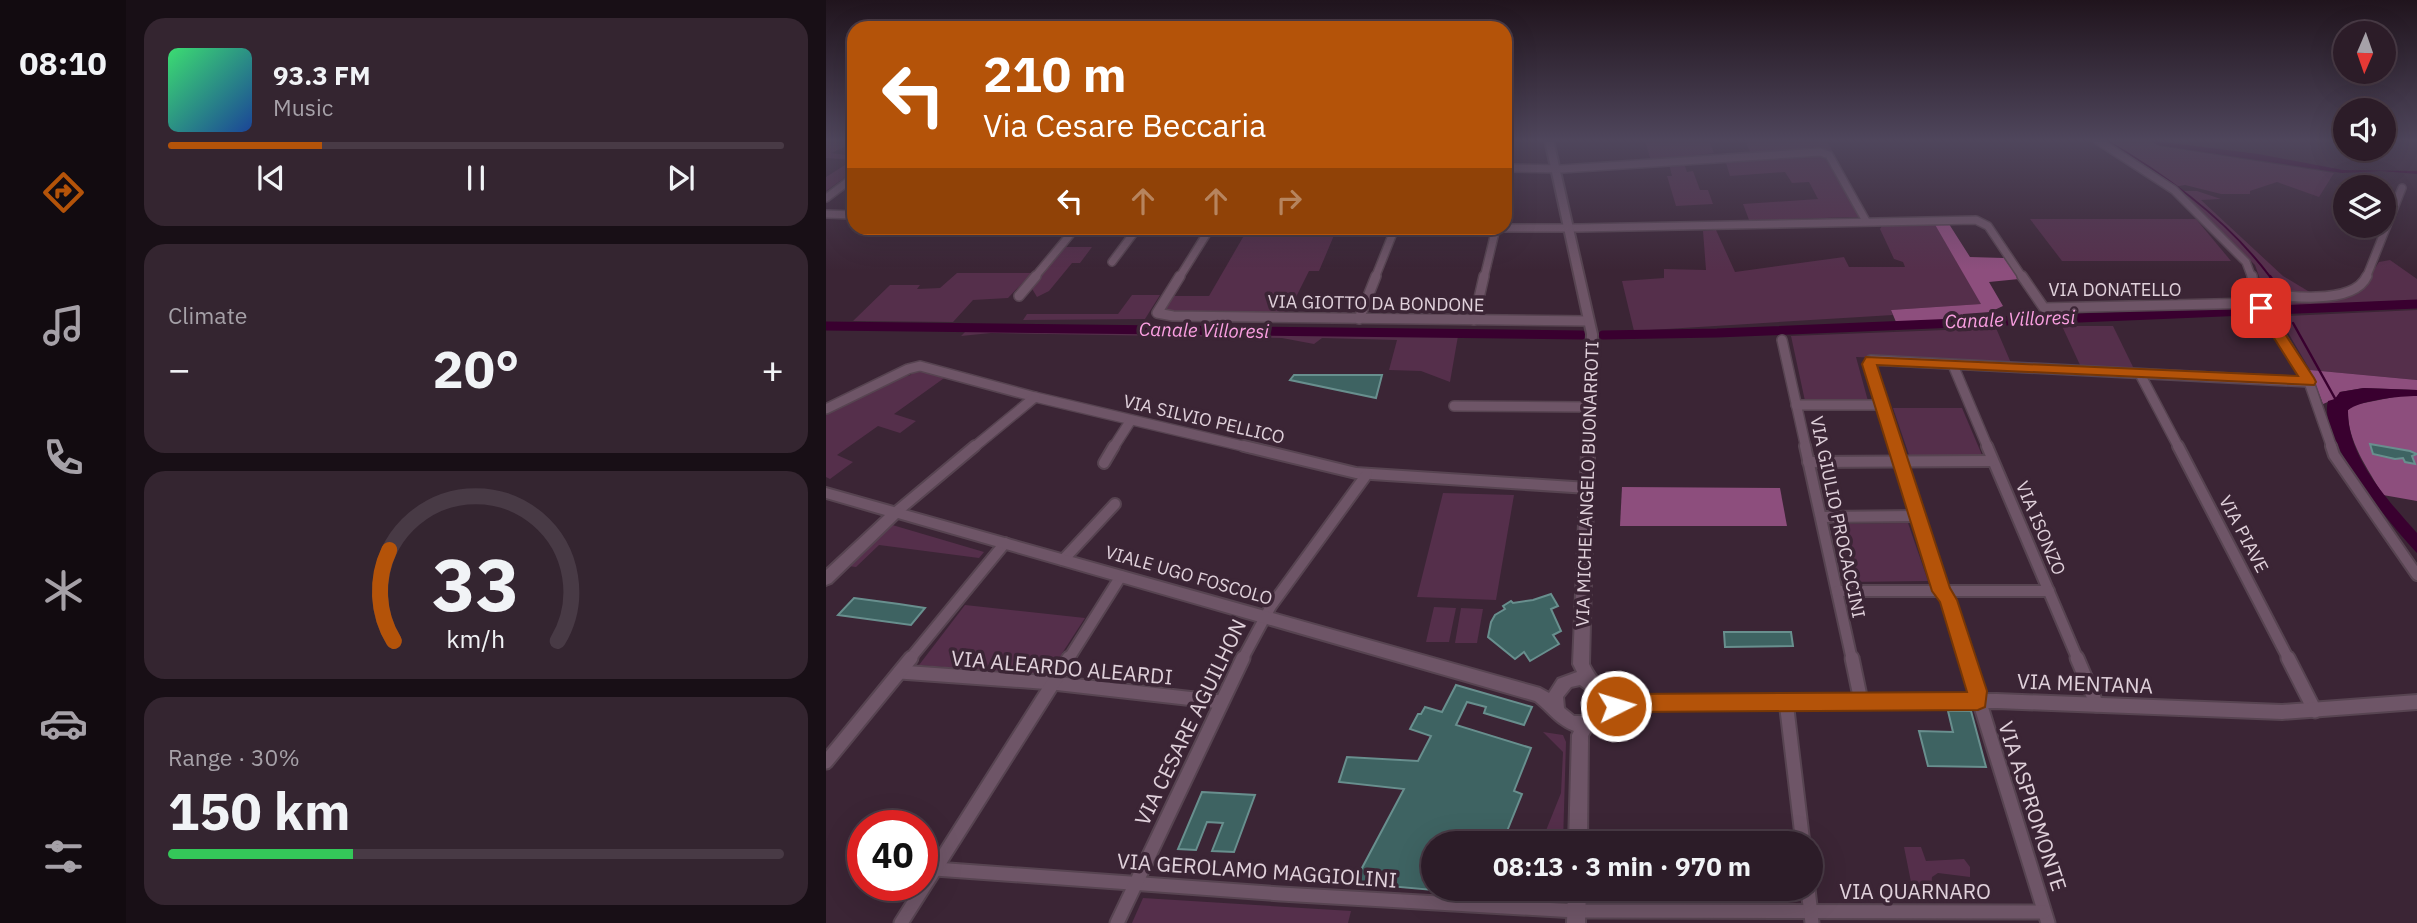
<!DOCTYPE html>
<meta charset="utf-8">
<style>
:root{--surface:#2c1c28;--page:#342530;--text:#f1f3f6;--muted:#a6a1a8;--line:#483a45;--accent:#b45309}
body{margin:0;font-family:"IBM Plex Sans",sans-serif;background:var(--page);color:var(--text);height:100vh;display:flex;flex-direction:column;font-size:26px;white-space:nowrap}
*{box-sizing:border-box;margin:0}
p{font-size:23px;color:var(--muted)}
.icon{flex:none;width:38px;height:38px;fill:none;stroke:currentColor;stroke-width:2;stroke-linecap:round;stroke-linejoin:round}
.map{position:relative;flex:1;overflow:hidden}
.drawer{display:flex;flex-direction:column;gap:18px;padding:18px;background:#180f16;width:700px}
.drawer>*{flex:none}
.top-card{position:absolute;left:21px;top:21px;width:665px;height:214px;border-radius:21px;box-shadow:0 7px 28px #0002,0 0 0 2px var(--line);background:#b45309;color:#fff;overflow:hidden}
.needle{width:46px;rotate:182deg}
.tools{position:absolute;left:1507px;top:21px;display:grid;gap:14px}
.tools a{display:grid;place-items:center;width:63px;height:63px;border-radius:50%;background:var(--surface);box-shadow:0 7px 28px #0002,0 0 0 2px var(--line);font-size:35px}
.speed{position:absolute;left:21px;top:810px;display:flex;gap:14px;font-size:35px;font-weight:700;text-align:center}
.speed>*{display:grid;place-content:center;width:91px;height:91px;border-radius:50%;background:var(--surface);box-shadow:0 7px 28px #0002,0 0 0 2px var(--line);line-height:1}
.speed .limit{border:10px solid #d22;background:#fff;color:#111}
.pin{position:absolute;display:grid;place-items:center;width:60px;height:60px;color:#fff;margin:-30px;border-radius:14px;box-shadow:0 4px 10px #0006}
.me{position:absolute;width:77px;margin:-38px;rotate:85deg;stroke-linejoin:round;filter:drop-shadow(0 0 5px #0008)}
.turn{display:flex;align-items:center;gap:24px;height:147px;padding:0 21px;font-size:32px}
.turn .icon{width:91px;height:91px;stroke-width:2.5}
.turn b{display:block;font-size:49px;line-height:60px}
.lanes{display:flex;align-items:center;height:66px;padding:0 21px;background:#0003;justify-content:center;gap:35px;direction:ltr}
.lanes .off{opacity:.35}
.big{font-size:52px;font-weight:700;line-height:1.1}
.drawer .card{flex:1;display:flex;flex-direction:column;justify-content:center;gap:10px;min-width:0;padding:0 24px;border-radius:21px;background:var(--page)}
.drawer .dial{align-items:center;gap:0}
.dial svg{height:182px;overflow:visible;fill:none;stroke:var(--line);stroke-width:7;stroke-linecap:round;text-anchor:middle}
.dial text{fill:var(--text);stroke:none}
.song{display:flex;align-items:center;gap:21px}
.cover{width:84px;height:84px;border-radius:10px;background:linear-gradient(135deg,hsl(140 70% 55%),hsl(220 70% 35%))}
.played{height:7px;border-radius:4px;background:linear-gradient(90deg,var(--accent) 25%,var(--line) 25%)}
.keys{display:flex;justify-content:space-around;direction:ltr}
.heat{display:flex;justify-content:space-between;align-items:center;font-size:38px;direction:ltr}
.charge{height:10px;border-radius:5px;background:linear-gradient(90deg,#34c759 30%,var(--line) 0)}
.trip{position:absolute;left:595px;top:831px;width:402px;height:70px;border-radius:35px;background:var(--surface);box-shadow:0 7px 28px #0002,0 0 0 2px var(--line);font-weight:700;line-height:70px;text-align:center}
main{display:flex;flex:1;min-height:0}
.tab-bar{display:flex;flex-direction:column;width:126px;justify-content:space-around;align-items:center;background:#120b10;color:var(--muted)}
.tab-bar .icon{width:49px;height:49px}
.tab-bar .selected{color:var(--accent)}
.tab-bar b{font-size:32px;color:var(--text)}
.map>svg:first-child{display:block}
.green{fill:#552f4b}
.forest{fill:#8d4e7d}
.water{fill:#39002f}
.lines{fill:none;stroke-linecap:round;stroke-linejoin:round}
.stream-far1{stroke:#39002f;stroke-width:2}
.stream{stroke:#39002f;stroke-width:2.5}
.canal{stroke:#39002f;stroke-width:9}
.building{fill:#3e6362;stroke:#688f8e;stroke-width:2}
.minor-far3-casing{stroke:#574451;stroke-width:10}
.minor-far2-casing{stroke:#574451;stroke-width:12}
.minor-far1-casing{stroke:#574451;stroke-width:14}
.minor-casing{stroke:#574451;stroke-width:17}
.tertiary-casing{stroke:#574451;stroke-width:4}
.minor-far3{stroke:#6e5567;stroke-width:7}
.minor-far2{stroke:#6e5567;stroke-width:9}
.minor-far1{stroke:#6e5567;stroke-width:10}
.minor{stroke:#6e5567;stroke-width:13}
.tertiary{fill:#6e5567;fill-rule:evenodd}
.route{fill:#b45309;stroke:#753606;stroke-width:2}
.labels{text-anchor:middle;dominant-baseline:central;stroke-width:7;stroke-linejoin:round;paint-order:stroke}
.street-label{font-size:18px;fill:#e0d1db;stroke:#3b2535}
.water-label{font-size:19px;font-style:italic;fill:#fa9fe1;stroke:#3b2535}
.near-street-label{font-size:21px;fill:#e0d1db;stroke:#3b2535}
</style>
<main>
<nav class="tab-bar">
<b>08:10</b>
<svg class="icon selected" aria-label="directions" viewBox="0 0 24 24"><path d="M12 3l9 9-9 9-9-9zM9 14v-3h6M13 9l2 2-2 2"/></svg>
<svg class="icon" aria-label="music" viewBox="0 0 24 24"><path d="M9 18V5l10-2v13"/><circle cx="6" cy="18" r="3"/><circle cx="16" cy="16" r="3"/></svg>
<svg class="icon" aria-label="phone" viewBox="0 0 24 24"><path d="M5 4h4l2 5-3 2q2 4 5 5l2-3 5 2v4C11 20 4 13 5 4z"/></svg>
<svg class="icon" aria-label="climate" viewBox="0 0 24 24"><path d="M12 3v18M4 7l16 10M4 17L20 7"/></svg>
<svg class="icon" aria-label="car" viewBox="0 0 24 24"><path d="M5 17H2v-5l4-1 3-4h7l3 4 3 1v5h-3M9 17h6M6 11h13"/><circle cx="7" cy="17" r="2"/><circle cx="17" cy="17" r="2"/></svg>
<svg class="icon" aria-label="filters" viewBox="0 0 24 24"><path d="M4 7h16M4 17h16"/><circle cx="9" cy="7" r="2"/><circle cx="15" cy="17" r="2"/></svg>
</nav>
<section class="drawer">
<div class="card">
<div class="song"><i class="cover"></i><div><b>93.3 FM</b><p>Music</p></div></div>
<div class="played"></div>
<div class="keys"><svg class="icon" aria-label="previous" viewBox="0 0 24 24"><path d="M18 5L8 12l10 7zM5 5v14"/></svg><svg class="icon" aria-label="pause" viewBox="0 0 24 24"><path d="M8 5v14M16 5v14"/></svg><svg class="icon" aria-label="next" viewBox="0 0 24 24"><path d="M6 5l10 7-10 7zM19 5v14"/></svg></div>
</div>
<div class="card"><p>Climate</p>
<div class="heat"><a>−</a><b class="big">20°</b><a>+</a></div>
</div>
<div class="card dial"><svg viewBox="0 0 100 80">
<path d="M14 69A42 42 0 1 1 86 69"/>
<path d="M14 69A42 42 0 0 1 12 29" stroke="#b45309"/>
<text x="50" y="56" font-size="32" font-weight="700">33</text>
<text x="50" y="72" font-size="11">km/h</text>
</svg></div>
<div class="card"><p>Range · 30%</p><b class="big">150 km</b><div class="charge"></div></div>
</section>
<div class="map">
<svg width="1591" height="923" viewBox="0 0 1591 923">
<rect width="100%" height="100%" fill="#3b2535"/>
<g class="green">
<path d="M 0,140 L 28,140 L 28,143 L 5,153 L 28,156 L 28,171 L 0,191 L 0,177 L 27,160 L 0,158 Z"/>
<path d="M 819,140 L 883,140 L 888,153 L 825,161 Z"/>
<path d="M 919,140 L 1000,140 L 1007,152 L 977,150 L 925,154 Z"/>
<path d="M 1275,140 L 1323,140 L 1333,146 L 1508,173 L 1493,197 L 1451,182 L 1424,191 L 1424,194 L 1395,194 L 1359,185 L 1347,187 Z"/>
<path d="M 992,155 L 998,156 L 1034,217 L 923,220 L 917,204 L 992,199 L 983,182 L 966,183 L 959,172 L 904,176 L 900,163 Z"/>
<path d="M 858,163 L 861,172 L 867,171 L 874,190 L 882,190 L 887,204 L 850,206 L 841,176 L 846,176 L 843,164 Z"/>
<path d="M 1353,191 L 1371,191 L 1395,199 L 1375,200 L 1457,276 L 1487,294 L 1447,292 L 1443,286 L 1435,282 L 1429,265 Z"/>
<path d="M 1204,219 L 1370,219 L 1405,261 L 1236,261 Z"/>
<path d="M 1108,223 L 1156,304 L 1065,310 L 1067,315 L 808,331 L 796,281 L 838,278 L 838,269 L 880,270 L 877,231 L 890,230 L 909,272 L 1018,257 L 1023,267 L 1079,267 L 1077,262 L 1068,259 L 1054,229 L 1057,224 Z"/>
<path d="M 420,232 L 509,233 L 493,271 L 483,271 L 461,315 L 342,313 L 343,310 L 339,310 L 347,296 L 383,296 Z"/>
<path d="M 240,247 L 266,247 L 254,263 L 246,263 L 223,291 L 211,297 L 205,287 Z"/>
<path d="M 1564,260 L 1591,279 L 1591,300 L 1437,307 L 1438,300 C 1485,298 1525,307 1553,262 Z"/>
<path d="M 131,273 L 206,273 L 182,298 L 147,300 L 127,322 L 27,321 L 64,285 L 94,285 L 91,289 L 114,288 Z"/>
<path d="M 306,295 L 334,295 L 319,319 L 197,320 L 201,314 L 292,314 Z"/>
<path d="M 1591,310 L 1591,380 L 1484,370 L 1454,319 L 1461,316 Z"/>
<path d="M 1236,326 L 1287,326 L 1308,369 L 1254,365 Z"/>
<path d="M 1170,328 L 1185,363 L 1030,357 L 1042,401 L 979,401 L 965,336 Z"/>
<path d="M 140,331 L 632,336 L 624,382 L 595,371 L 563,370 L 571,340 L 496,338 L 488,344 L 456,338 L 165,333 L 135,336 Z"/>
<path d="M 86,371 L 102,371 L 121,376 L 68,414 L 90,421 L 74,433 L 52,426 L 11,455 L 27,462 L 4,479 L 0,477 L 0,411 L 62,380 L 85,375 Z"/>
<path d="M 1067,408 L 1136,408 L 1156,455 L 1083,455 Z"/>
<path d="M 617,493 L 688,495 L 670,600 L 591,597 Z"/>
<path d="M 1082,523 L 1102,581 L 1021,582 L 1007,524 Z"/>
<path d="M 63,524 L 158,552 L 153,558 L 53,545 L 30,567 L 22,566 Z"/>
<path d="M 139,605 L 259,618 L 222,675 L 93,665 Z"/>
<path d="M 608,607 L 630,608 L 623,642 L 600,642 Z"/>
<path d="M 635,608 L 657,609 L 651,643 L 629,643 Z"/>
<path d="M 717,732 L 737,735 L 740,742 L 737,843 L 715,843 L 735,793 L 737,752 Z"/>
<path d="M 1078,847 L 1095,847 L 1100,861 L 1138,859 L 1144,867 L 1144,877 L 1112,873 L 1106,877 L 1105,892 L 1087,892 Z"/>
<path d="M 317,898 L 525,911 L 522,923 L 306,923 Z"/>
</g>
<g class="forest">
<path d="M 1108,223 L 1123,224 L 1144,257 L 1178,258 L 1193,279 L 1163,282 L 1177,306 L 1164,312 L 1137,314 L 1137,319 L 1070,322 L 1065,310 L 1155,304 Z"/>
<path d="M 1484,370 L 1591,380 L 1591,390 L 1537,388 L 1514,392 L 1509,399 L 1497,404 Z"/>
<path d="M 1573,396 L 1591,396 L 1591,501 L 1557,495 C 1542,469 1521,441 1522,410 L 1528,405 Z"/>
<path d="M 796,487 L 954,488 L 961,526 L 794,526 Z"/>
</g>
<g class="water">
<path d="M 1323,140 L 1432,154 L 1517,170 L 1591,171 L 1591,174 L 1555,171 L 1516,173 L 1332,145 Z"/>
<path d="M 1538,388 L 1591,390 L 1591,396 C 1574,396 1535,400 1522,410 C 1521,457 1562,500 1591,533 L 1591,553 C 1566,526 1491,439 1502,401 L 1509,399 L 1514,392 Z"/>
</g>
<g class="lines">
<path class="stream-far1" d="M 1280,140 C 1342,176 1402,220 1445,278"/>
<g class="stream">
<path d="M 1444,276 L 1454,290"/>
<path d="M 1467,323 L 1511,402"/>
</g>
<g class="canal">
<path d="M 0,326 L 756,335"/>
<path d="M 777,335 L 891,333 L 1591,304"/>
</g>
</g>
<g class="building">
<path d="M 468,375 L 556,375 L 550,398 L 464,380 Z"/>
<path d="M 1544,444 L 1584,451 L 1591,454 L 1586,456 L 1589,464 L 1579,462 L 1577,458 L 1569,459 L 1547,454 Z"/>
<path d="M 725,594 L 732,606 L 725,609 L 735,631 L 727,635 L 733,644 L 704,661 L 698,652 L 689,659 L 662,637 L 665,622 L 669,615 L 679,609 L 677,606 L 685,601 L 687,603 L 707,600 Z"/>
<path d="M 28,598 L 73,604 L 99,608 L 85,625 L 12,615 Z"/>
<path d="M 898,632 L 965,632 L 967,646 L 899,647 Z"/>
<path d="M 630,685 L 706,707 L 698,725 L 658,713 L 660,707 L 641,702 L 630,725 L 705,748 L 688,791 L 696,794 L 677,841 L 668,838 L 665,844 L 607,844 L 607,890 L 528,883 L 578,789 L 513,782 L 521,757 L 592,761 L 605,736 L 584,729 L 592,714 L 595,714 L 599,707 L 616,712 Z"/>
<path d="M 1122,711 L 1145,711 L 1160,767 L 1102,766 L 1093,731 L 1127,732 Z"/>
<path d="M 376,792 L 429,795 L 408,852 L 386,851 L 397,823 L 381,822 L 370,850 L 352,849 Z"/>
</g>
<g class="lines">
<defs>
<g id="minor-far3">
<path d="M 1271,140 L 1348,190 L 1420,262 L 1426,278"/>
<path d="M 679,168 L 736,169 L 994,152 L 1003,155 L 1040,221"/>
<path d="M 0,198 L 28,177"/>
<path d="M 0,214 L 28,215"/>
<path d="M 156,228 L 753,228 L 1150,220 L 1162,226 L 1197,278"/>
<path d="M 51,229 L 138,228"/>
<path d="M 286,262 L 310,230"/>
<path d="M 208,278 L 248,230"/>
<path d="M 353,278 L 383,230"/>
<path d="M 549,278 L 569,228"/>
<path d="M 658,278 L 670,228"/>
<path d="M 1540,278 L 1576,188"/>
</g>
<g id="minor-far2">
<path d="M 354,276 L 331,313 L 347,316 L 763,321"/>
<path d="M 1196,276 L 1218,308 L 1431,303"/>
<path d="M 1426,276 L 1429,300 L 1444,318 L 1483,382 L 1506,448"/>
<path d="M 1428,292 C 1455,296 1527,307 1541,276"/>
<path d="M 193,296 L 210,276"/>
<path d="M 533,319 L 550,276"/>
<path d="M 648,320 L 658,276"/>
<path d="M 956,340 L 980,448"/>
<path d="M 1127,365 L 1162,448"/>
<path d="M 1314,374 L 1353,448"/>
<path d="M 970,405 L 1056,405"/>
<path d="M 628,406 L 764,407"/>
<path d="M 0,409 L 82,369 L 94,366 L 209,397 L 425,448"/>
<path d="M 147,448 L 209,397"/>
<path d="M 287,448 L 305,420"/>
<path d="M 1070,448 L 1043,364 L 1045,360 L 1483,382"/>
</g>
<g id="minor-far1">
<path d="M 418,446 L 530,473 L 762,488"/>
<path d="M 979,446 L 1026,660"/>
<path d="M 1069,446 L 1141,660"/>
<path d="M 1161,446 L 1252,660"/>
<path d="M 1352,446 L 1463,660"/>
<path d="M 1505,446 L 1508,455 L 1591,575"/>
<path d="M 982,462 L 1166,461"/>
<path d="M 278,463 L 288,446"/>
<path d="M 69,513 L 149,446"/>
<path d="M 995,517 L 1092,516"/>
<path d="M 237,560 L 289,504"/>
<path d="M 1011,591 L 1223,591"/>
<path d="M 83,660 L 179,543"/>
<path d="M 242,660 L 295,576"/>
<path d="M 416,660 L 445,606 L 541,474"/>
</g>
<g id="minor">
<path d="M 1026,658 L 1035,701"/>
<path d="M 1140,658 L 1222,923"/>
<path d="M 1251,658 L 1271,705"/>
<path d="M 1462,658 L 1489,711"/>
<path d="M 74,672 L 227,683 L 395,702"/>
<path d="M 960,701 L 977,844"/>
<path d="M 0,762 L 85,658"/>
<path d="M 109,869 L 455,894 L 750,911 L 1218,912"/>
<path d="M 982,889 L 986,923"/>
<path d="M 75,923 L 243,658"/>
<path d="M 291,923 L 417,658"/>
</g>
<g id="tertiary">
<path d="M 719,140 L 727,140 L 771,334 L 763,664 C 769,677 780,686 783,701 L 799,696 L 1171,694 L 1456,705 L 1591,695 L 1591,709 L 1456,719 L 1171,708 L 799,710 C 782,716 771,720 762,736 L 761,844 L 743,844 L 746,735 L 748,731 C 731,725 723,712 709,701 L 72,518 L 5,583 L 0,585 L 0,570 L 59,515 L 0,498 L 0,488 L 714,688 L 723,693 L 732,679 L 751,672 L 747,664 L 761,334 ZM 754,685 L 765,693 L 766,705 L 757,716 L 748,716 L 738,708 L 737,697 L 745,687 Z"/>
<path d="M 742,889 L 760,889 L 759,923 L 741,923 Z"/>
</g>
</defs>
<use href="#minor-far3" class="minor-far3-casing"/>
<use href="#minor-far2" class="minor-far2-casing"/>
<use href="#minor-far1" class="minor-far1-casing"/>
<use href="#minor" class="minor-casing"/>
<use href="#tertiary" class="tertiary-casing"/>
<use href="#minor-far3" class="minor-far3"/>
<use href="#minor-far2" class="minor-far2"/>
<use href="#minor-far1" class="minor-far1"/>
<use href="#minor" class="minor"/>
<use href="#tertiary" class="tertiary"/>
</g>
<linearGradient id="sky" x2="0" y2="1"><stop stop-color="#20141d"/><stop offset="0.52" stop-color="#4f465c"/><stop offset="1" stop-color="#4f465c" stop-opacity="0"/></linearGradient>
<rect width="1591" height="270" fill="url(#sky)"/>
<path class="route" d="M 1435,304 L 1440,305 L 1488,378 L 1490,382 L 1488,385 L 1051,365 L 1124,588 L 1131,600 L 1161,691 L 1159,707 L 1152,710 L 799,712 L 790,715 L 783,712 L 780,706 L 783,699 L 799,694 L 1141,692 L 1114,602 L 1106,591 L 1036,364 L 1040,357 L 1472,376 L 1429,308 Z"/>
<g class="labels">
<g class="street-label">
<text x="1289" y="289">VIA DONATELLO</text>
<text transform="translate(550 303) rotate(1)">VIA GIOTTO DA BONDONE</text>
<text transform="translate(378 419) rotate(13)">VIA SILVIO PELLICO</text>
<text transform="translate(761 484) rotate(-88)">VIA MICHELANGELO BUONARROTI</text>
<text transform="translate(1012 517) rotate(78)">VIA GIULIO PROCACCINI</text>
<text transform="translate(1215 528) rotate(67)">VIA ISONZO</text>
<text transform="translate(1418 534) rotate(62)">VIA PIAVE</text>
<text transform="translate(363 575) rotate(16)">VIALE UGO FOSCOLO</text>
</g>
<g class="water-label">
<text transform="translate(1184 319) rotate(-2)">Canale Villoresi</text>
<text transform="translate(378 330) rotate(1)">Canale Villoresi</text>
</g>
<g class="near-street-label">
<text transform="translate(236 667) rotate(5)">VIA ALEARDO ALEARDI</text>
<text transform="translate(1259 683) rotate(2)">VIA MENTANA</text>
<text transform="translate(364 722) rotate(-64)">VIA CESARE AGUILHON</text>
<text transform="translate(1207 806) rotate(72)">VIA ASPROMONTE</text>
<text transform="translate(431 870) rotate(4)">VIA GEROLAMO MAGGIOLINI</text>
<text x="1089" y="891">VIA QUARNARO</text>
</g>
</g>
</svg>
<div class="tools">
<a><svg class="needle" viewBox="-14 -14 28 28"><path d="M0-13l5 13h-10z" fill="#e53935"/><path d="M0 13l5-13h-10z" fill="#a6a1a8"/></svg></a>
<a><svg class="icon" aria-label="sound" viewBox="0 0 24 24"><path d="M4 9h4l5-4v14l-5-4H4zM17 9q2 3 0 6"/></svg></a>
<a><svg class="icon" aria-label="layers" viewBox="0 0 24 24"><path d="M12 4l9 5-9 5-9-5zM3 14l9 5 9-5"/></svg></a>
</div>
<div class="speed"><div class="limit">40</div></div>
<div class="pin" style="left:1435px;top:308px;background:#d93025"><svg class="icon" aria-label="arrive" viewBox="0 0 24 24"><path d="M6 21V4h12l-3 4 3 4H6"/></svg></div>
<svg class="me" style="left:790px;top:706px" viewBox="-20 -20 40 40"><circle r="17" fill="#b45309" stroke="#fff" stroke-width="3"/><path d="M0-11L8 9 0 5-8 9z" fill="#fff"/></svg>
<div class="trip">08:13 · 3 min · 970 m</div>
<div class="top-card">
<div class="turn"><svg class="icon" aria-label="left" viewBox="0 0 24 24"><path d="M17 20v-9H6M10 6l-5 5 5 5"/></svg><div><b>210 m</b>Via Cesare Beccaria</div></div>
<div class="lanes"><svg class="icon" aria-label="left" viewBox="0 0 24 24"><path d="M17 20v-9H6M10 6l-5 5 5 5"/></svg><svg class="icon off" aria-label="ahead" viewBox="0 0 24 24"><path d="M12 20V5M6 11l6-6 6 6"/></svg><svg class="icon off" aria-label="ahead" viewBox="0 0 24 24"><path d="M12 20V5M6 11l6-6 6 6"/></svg><svg class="icon off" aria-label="right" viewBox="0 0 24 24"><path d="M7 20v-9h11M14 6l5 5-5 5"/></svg></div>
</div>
</div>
</main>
